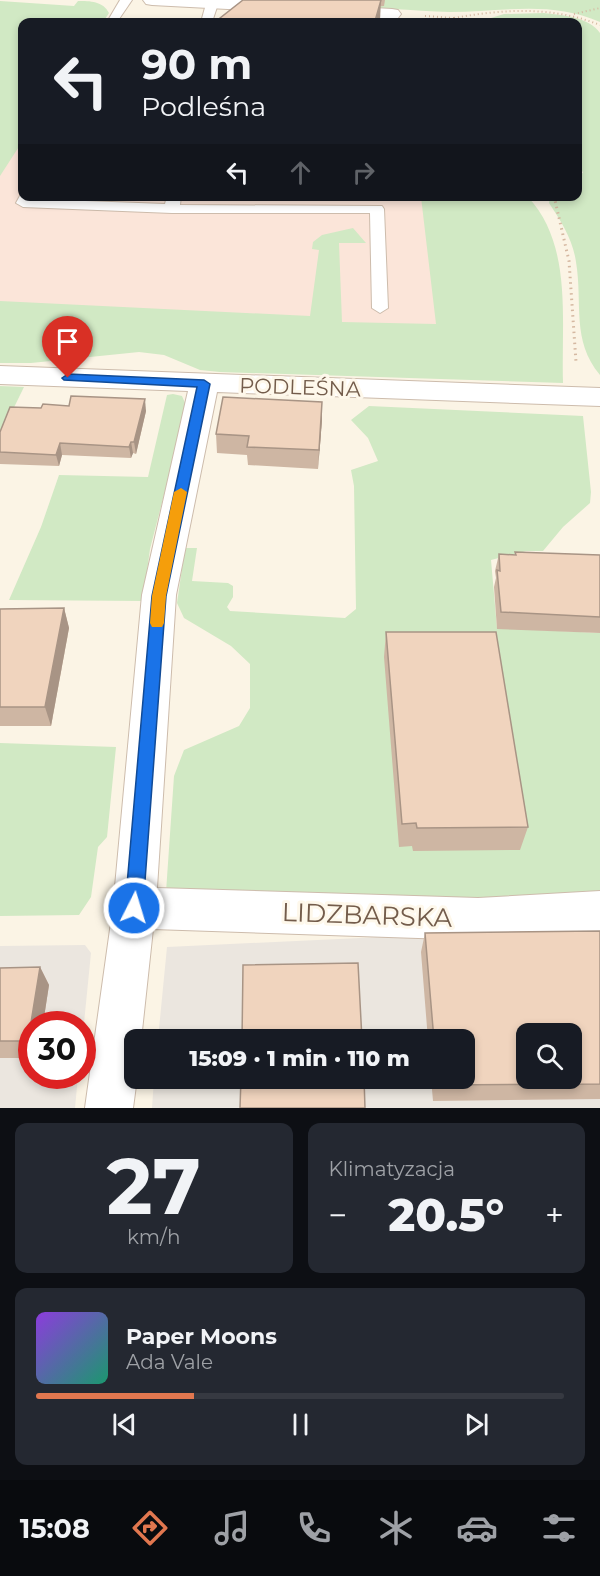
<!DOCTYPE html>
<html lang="pl">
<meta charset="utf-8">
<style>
:root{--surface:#171b24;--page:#242831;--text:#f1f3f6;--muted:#9ea1a6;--line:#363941;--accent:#e1774f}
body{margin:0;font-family:Montserrat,sans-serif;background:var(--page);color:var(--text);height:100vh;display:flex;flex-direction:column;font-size:22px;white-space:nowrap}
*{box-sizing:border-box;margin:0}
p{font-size:20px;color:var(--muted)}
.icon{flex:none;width:33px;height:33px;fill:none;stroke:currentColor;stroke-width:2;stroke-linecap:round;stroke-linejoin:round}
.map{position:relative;height:1108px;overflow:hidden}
.details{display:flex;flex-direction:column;gap:15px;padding:15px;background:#0d0f14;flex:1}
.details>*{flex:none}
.hud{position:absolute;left:18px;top:18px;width:564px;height:183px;border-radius:12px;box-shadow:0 3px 9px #0003;background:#171b24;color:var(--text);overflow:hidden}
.buttons{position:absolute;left:516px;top:1023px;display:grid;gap:12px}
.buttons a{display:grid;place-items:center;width:66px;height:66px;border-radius:12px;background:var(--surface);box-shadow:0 3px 9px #0003;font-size:30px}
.speed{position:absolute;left:18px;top:1011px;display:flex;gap:12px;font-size:30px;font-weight:700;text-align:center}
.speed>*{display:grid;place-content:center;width:78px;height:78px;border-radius:50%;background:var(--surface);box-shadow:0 3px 9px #0003;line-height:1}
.speed .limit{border:9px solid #d22;background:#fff;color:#111}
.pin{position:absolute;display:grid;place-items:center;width:51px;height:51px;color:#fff;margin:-62px -26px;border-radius:50% 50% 50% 0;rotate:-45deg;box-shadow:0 0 6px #0007}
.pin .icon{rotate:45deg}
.me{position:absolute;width:66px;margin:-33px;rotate:5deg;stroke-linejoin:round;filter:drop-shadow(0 0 4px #0008)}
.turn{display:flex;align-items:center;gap:21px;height:126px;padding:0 24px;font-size:27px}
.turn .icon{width:78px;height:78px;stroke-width:2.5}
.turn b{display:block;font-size:42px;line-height:51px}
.lanes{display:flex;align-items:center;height:57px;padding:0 24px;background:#0003;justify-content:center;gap:30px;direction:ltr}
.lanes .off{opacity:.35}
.big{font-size:45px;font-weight:800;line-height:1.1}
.details .tile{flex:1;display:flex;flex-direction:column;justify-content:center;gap:9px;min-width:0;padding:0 21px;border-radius:12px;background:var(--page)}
.details .dial{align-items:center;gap:0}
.dial b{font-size:78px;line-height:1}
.song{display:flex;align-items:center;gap:18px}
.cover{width:72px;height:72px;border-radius:9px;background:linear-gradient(135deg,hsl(270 70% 55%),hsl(160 70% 35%))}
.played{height:6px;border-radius:3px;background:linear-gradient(90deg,var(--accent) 30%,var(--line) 30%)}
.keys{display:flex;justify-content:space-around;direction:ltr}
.heat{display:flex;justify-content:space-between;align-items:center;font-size:33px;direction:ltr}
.details .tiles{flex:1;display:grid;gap:15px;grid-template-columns:1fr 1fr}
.tile:last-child{grid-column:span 2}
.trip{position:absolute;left:124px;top:1029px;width:351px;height:60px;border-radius:12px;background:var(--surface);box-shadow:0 3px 9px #0003;font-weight:800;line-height:60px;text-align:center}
.tabs{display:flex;height:96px;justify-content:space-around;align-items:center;background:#090b0e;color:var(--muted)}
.tabs .icon{width:42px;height:42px}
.tabs .current{color:var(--accent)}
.tabs b{font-size:27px;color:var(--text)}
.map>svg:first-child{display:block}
.commercial{fill:#fbe5d9}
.industrial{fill:#ebe6df;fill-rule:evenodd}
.green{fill:#d1e9c4}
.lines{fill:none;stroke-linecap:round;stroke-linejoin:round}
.lane-casing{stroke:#cdbcac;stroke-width:2}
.street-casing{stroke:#cdbcac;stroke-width:2}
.path-far1{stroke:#d5b8a1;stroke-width:2;stroke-dasharray:1 3;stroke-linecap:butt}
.path{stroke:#d5b8a1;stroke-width:3;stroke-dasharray:1.5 4;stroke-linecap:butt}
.lane{fill:#fff;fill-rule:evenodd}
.street{fill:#fff;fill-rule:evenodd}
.wall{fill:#ceb6a3}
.shaded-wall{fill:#a89485}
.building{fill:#f0d4be;stroke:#a89485;stroke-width:1.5;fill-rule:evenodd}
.route{fill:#1a73e8;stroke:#114b97;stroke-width:1.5}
.slow{fill:#f59e0b}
.labels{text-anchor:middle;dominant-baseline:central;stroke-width:6;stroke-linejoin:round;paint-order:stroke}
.street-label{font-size:21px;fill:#735c4b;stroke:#fef8eb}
.near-street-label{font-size:26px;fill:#735c4b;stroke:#fef8eb}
</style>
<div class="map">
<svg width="600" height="1108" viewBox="0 0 600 1108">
<rect width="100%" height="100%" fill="#fbf4e5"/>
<path class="commercial" d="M 22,125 L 22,196 L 460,197 L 485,336 L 0,331 L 0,158 Z"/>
<g class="industrial">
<path d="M 600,935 L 600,1108 L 152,1108 L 154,1079 L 465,1078 L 465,1040 L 158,1039 L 167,947 L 381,937 L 454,939 ZM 526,1034 L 572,1034 L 572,1078 L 526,1078 Z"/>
<path d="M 85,945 L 91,953 L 83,1033 L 82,1024 L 32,1024 L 32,1076 L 78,1076 L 75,1108 L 0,1108 L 0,946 Z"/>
</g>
<g class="green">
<path d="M 326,0 L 600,0 L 600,22 C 550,0 502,12 450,12 C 412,11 373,7 335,5 Z"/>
<path d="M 0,1 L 74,6 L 78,1 C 90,1 103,1 109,13 L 103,22 L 22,22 L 22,142 L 0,176 Z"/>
<path d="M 544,13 C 561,15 590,17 600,33 L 600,375 C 571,340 583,304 576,262 C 573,240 561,221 549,203 L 550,197 L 578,196 L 578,174 L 583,173 L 578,162 L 578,22 L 478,22 L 504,14 Z"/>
<path d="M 421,197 L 528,197 C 573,245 561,321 563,383 L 220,372 L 200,370 L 164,355 L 139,352 L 31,363 L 0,363 L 0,301 L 310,316 L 319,250 L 312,249 L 313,242 L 322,235 L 353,228 L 366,243 L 339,243 L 342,322 L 436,324 Z"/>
<path d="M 0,386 L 24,387 L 0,436 Z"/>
<path d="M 173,394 L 182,396 L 185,403 L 185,413 L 150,549 L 143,601 L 9,600 L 41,527 L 59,475 L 148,477 L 167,395 Z"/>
<path d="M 369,406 L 583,416 L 591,492 L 590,503 L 563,527 L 543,551 L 526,551 L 491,560 L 497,628 L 600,633 L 600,892 L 520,900 L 166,892 L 174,776 L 184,750 L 239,726 L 250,708 L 250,664 L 231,646 L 184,618 L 177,603 L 185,548 L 197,548 L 192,581 L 228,583 L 233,586 L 233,597 L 227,607 L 230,611 L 345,618 L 356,609 L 354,486 L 351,470 L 378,461 L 368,438 L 351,420 Z"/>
<path d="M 0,743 L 116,747 L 107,837 L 98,847 L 91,897 L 79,915 L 0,916 Z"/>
</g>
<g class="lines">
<defs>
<g id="lane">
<path d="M 120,0 L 132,0 L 117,22 L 107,22 Z"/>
<path d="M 212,1 L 218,4 L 212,22 L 201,22 L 206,4 Z"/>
<path d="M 22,192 L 22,196 L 33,196 L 32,199 L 165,204 L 167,196 L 181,196 L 180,205 L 382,206 L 384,209 L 388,308 L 380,313 L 372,308 L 370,213 L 172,213 L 23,207 L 16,203 Z"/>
</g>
<g id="street">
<path d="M 143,0 L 250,0 L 288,3 L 291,7 L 288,11 L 282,12 L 152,5 L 146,4 Z"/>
<path d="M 337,6 L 392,9 L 398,10 L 401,14 L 398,18 L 392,19 L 331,15 L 328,11 L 331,7 Z"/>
<path d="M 0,366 L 600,388 L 600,406 L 217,392 L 176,595 L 157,888 L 478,898 L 600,891 L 600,933 L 478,940 L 153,929 L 141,1040 L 135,1040 L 137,1078 L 133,1108 L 85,1108 L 113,908 L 142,595 L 188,391 L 0,384 Z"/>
</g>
</defs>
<use href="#lane" class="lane-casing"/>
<use href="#street" class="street-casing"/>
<g class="path-far1">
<path d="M 574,14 L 600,8"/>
<path d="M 425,16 L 454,18 L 460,22"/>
<path d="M 454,18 C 504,9 552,6 600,25"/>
</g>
<path class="path" d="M 554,196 L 569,261 L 576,362"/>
<use href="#lane" class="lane"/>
<use href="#street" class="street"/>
</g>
<g class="wall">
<path d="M 243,0 L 385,0 L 384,6 L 215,22 Z"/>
<path d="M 41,408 L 146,411 L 136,454 L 133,453 L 131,458 L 62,455 L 59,466 L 0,464 L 0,432 Z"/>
<path d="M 322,420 L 318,469 L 248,465 L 247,455 L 217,453 L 216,434 Z"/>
<path d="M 515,552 L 600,555 L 600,633 L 497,629 L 494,587 L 496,578 L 495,571 L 499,554 L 515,555 Z"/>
<path d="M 64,608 L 69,628 L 51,726 L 0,726 L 0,609 Z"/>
<path d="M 386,632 L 528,827 L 520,850 L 413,851 L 412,846 L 399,847 L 384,657 Z"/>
<path d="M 600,931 L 600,1099 L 433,1101 L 431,1078 L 465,1078 L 465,1040 L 428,1040 L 421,952 L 425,933 Z"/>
<path d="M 40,967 L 49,985 L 43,1024 L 32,1024 L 32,1058 L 0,1058 L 0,968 Z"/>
</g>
<g class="shaded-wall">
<path d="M 381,0 L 380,21 L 375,22 Z"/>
<path d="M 145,399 L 146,411 L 136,454 L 134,442 Z"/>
<path d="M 322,402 L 322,420 L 318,469 L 319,450 Z"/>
<path d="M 131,442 L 133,453 L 131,458 L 129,447 Z"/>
<path d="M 60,443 L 62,455 L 59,466 L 56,455 Z"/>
<path d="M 64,608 L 69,628 L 51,726 L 45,707 Z"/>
<path d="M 40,967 L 49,985 L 43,1024 L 32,1024 L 32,1048 L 28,1041 Z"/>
</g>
<g class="building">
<path d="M 243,0 L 381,0 L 375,21 L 405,21 L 406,22 L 215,22 Z"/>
<path d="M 71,396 L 145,399 L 134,442 L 131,442 L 129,447 L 60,443 L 56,455 L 0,452 L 0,432 L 10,407 L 41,408 L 43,404 L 69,406 Z"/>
<path d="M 223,397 L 322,402 L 319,450 L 247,447 L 249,436 L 216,434 Z"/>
<path d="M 515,552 L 600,555 L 600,617 L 501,612 L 497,570 L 500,571 L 499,554 L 516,555 Z"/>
<path d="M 64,608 L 45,707 L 0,707 L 0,609 Z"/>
<path d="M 386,632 L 496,632 L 528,827 L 417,828 L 416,823 L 402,824 Z"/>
<path d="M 600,931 L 600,1084 L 438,1085 L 437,1078 L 465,1078 L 465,1040 L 434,1040 L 425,933 ZM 526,1034 L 572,1034 L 572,1078 L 526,1078 Z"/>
<path d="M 358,963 L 362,1040 L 242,1040 L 243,965 Z"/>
<path d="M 40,967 L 28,1041 L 0,1041 L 0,968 Z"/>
<path d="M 241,1078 L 364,1078 L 365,1108 L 240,1108 Z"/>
</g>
<path class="route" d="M 68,374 L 204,380 L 210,384 L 166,596 L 143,908 L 140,914 L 134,917 L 128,914 L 125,908 L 152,596 L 197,387 L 64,380 L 62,378 Z"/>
<path class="slow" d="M 181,488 L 187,492 L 166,596 L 164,623 L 162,627 L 152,627 L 150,623 L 152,596 L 174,492 Z"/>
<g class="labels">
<g class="street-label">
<text transform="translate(300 387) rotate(2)">PODLEŚNA</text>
</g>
<g class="near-street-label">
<text transform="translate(367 915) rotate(2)">LIDZBARSKA</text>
</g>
</g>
</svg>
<div class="buttons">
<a><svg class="icon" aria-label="search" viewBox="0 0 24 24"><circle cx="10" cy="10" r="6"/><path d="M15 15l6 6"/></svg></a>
</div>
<div class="speed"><div class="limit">30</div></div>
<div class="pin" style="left:68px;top:378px;background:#d93025"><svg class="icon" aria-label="arrive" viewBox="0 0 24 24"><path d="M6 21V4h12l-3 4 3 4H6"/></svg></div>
<svg class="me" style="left:134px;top:908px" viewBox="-20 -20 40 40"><circle r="17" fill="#1a73e8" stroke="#fff" stroke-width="3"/><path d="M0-11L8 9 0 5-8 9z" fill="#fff"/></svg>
<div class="trip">15:09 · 1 min · 110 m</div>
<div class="hud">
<div class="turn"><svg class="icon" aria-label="left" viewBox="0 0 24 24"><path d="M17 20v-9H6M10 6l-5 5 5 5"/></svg><div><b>90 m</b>Podleśna</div></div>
<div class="lanes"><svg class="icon" aria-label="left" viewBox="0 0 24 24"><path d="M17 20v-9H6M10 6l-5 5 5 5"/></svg><svg class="icon off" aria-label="ahead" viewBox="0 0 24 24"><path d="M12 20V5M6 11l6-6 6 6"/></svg><svg class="icon off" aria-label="right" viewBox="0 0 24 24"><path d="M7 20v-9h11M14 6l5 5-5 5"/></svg></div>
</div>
</div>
<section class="details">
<div class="tiles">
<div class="tile dial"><b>27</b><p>km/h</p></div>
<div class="tile"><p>Klimatyzacja</p>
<div class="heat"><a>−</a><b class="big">20.5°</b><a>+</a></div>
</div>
<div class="tile">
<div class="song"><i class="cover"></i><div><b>Paper Moons</b><p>Ada Vale</p></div></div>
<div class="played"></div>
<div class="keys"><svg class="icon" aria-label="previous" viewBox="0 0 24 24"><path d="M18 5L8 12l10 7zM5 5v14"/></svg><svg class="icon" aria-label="pause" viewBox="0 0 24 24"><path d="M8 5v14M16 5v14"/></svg><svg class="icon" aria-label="next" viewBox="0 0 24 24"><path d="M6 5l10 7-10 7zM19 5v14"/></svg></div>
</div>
</div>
</section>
<nav class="tabs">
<b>15:08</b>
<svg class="icon current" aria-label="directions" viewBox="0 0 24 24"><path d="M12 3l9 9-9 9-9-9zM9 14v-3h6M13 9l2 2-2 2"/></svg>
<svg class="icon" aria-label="music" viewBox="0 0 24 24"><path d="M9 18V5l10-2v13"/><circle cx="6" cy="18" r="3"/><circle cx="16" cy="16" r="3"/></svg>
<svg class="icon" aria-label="phone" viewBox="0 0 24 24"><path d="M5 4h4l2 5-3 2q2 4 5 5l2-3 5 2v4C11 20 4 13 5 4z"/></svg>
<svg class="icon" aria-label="climate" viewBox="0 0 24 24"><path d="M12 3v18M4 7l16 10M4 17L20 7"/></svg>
<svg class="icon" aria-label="car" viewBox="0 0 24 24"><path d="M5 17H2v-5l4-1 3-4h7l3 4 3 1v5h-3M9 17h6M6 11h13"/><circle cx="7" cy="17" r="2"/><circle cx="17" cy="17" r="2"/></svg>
<svg class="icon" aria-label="filters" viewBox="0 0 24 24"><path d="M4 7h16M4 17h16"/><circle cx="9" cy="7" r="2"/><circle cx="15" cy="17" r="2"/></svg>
</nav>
